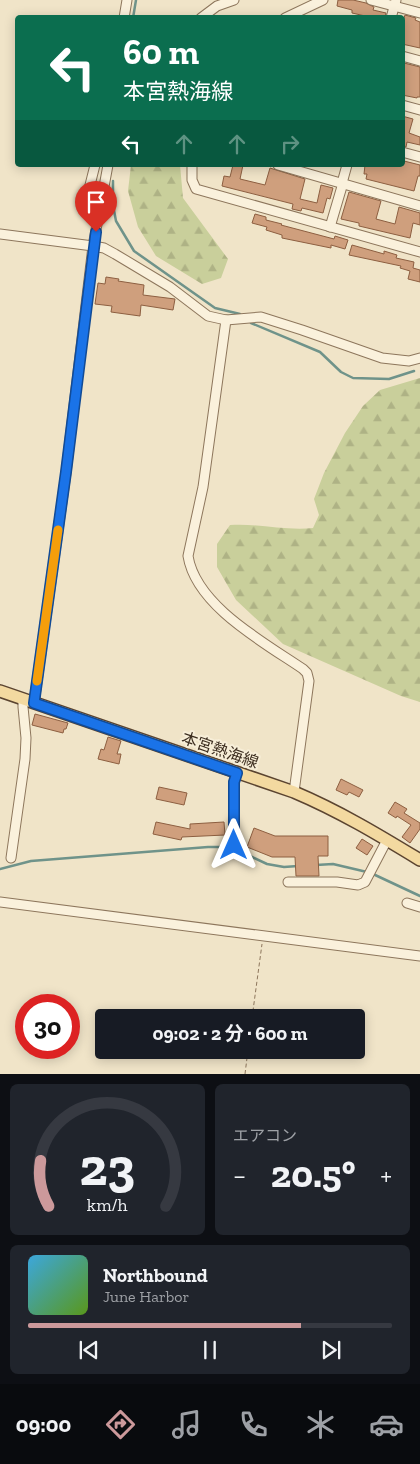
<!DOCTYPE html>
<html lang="ja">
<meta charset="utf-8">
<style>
:root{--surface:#171b24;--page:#20242c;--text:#f1f3f6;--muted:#9ea1a6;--line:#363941;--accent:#cc999b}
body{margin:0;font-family:"Zilla Slab","Noto Sans JP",serif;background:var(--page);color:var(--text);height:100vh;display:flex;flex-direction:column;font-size:19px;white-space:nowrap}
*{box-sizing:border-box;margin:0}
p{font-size:16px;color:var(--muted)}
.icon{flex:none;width:28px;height:28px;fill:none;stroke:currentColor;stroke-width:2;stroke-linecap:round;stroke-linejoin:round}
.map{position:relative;height:1074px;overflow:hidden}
.details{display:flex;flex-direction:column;gap:10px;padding:10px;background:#0d0f14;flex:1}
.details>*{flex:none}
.top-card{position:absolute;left:15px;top:15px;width:390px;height:152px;border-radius:5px;box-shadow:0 2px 12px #0003;background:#0b6e4f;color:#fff;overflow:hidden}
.speed{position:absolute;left:15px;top:994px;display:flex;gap:10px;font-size:25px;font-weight:700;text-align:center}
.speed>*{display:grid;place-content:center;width:65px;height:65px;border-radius:50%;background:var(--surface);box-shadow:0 2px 12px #0003;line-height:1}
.speed .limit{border:8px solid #d22;background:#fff;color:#111}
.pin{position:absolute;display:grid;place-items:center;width:42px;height:42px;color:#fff;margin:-51px -21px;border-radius:50% 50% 50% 0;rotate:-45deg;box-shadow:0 0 5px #0007}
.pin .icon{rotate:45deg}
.me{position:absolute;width:55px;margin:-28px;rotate:0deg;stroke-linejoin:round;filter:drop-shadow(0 0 4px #0008)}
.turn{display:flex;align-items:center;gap:18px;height:105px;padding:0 25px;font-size:22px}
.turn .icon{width:65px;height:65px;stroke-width:2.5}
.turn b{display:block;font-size:35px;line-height:42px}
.lanes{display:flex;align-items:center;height:48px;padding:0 25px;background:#0003;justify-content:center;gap:25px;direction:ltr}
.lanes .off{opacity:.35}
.big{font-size:38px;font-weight:700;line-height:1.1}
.details .card{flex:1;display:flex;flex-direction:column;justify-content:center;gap:8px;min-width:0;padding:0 18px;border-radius:8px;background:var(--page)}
.details .dial{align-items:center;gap:0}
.dial svg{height:130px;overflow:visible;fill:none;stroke:var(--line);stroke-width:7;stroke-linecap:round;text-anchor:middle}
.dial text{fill:var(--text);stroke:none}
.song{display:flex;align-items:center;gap:15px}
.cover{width:60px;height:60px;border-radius:8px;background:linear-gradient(135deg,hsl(200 70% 55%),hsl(90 70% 35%))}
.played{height:5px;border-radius:2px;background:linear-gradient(90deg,var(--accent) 75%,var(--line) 75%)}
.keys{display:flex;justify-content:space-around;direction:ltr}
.heat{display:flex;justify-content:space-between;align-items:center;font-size:28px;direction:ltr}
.details .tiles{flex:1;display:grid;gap:10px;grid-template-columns:1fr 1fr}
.card:last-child{grid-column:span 2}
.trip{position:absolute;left:95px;top:1009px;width:270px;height:50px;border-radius:5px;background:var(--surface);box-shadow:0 2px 12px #0003;font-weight:700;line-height:50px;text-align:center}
.dock{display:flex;height:80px;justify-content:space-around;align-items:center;background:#090b0e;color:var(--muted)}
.dock .icon{width:35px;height:35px}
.dock .selected{color:var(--accent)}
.dock b{font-size:22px;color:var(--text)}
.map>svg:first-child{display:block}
.forest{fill:url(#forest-firs)}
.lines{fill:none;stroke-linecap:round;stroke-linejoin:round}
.stream{stroke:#6f938a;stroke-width:2.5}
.building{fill:#cf9f7d;stroke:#8d5f41}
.minor-casing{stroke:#8d765c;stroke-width:11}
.major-casing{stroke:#5b4430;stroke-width:14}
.path{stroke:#8d765c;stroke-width:1;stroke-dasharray:4 2.5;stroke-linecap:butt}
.minor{stroke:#faf1dc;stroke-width:9}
.major{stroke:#f3d9a0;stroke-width:11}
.route-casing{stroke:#114b97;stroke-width:12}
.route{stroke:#1a73e8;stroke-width:9}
.slow{stroke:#f59e0b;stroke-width:9}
.labels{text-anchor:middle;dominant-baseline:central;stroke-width:4;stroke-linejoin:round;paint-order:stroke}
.street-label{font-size:16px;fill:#3d2e20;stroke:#f7eed8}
</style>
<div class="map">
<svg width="420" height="1074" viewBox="0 0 420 1074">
<defs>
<pattern id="forest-firs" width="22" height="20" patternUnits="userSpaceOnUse" patternTransform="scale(1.25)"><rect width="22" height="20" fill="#c9cf9b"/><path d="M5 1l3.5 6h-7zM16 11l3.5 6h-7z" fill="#aeb285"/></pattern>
</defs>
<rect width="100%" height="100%" fill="#f0e4c8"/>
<g class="forest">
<path d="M 131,165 L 180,165 L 183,198 L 228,259 L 221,278 L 202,284 L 156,256 L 138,227 L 128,191 Z"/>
<path d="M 420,378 L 420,702 L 401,696 L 283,644 L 236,600 L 217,567 L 217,544 L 230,525 C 258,523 285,531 313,528 L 319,515 L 314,499 L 324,473 L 345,433 L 363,406 L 380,390 Z"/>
</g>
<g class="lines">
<g class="stream">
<path d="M 133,18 L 136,0"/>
<path d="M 113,181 L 113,205 L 116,221 L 134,251 L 215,308 L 240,314"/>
<path d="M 251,323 L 320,352 L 341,372 L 353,378 L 389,379 L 414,371"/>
<path d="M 316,865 L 333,864 L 367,872"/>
<path d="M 0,869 L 31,861 L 208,847 L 225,847 L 246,854 L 267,864 L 284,867 L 298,866"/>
<path d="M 373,874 L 420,896"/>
</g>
</g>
<g class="building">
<path d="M 338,0 L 353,0 L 366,3 L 374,7 L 373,10 L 386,13 L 385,18 L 374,18 L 352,13 L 352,10 L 337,6 Z"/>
<path d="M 405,15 L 416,18 L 415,20 L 420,22 L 420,48 L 402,44 L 402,24 Z"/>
<path d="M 404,63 L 420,67 L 420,97 L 417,97 L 417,98 L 402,95 L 402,71 Z"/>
<path d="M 402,116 L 413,119 L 409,133 L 420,137 L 420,145 L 407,142 L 406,147 L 402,146 Z"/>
<path d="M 404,161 L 420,165 L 420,176 L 418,176 L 414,191 L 366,179 L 367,174 L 364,174 L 365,165 L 403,165 Z"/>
<path d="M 233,165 L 243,165 L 240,179 L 265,185 L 270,168 L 305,179 L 300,199 L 317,203 L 321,185 L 333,188 L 330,199 L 327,198 L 323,213 L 302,208 L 301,211 L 292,209 L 293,204 L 222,186 L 224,176 L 230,177 Z"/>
<path d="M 349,192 L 381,201 L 376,219 L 395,224 L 399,207 L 420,213 L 420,225 L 413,223 L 410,238 L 359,226 L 359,223 L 341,219 Z"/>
<path d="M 255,214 L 266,217 L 266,220 L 282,224 L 281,225 L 334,239 L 335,236 L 348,240 L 345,249 L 331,245 L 331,248 L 282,238 L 282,235 L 266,230 L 267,227 L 252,223 Z"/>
<path d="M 352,245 L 384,254 L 384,251 L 397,255 L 396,258 L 414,262 L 413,268 L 420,270 L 420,282 L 408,279 L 410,271 L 400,268 L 401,266 L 349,255 Z"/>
<path d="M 106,277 L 119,279 L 118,281 L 144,285 L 143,295 L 175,299 L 173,310 L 141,305 L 140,316 L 111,312 L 112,306 L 95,304 L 98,283 L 105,284 Z"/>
<path d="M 35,714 L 68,723 L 66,729 L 64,729 L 63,733 L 32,725 Z"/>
<path d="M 108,737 L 121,741 L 117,754 L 121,754 L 119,764 L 98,759 L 101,749 L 104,750 Z"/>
<path d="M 341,779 L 363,790 L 359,797 L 349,792 L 347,795 L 336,790 Z"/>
<path d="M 159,787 L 187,793 L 184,805 L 156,799 Z"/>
<path d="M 395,802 L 407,809 L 404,813 L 420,823 L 420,829 L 410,843 L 402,837 L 411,825 L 397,816 L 396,818 L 388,813 Z"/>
<path d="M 156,822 L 190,829 L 190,824 L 224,822 L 225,835 L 182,837 L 181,840 L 153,834 Z"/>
<path d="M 254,828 L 275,836 L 328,836 L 328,856 L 318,856 L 319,876 L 296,876 L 295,857 L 272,857 L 247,847 Z"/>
<path d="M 362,839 L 373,846 L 367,855 L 356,848 Z"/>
</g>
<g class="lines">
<defs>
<g id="minor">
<path d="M 371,0 L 420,13"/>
<path d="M 124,18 L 127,0"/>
<path d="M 201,18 L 217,6 L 234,0"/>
<path d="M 285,18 L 323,0"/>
<path d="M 391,18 L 396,0"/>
<path d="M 402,56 L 420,61"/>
<path d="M 402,105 L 420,110"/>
<path d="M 402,152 L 420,157"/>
<path d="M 95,165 L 86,201 L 101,206"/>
<path d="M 192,165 L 192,180 L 196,189 L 420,252"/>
<path d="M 278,165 L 420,206"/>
<path d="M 342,183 L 347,165"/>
<path d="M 330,227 L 343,183"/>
<path d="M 0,234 L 93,246 L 108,165"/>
<path d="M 226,320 L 203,487 L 188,556 C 196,606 265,643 303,669 L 307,673 L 309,681 L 294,792"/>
<path d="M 34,703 L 66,473 L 93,246 L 104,248 L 115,254 L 170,287 L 208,316 L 226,320 L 261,317 L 302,330 L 382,358 L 409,361 L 420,358"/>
<path d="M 234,845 L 234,782 L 237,773"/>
<path d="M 11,858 L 25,759 L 26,738 L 23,707 L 23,699"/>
<path d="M 288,882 L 337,882 L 358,885 L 365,882 L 387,840"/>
<path d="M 0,902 L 420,956"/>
<path d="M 407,903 L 420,907"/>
</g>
<path id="major" d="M 0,691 L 294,792 C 339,811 379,835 420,860"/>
</defs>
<use href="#minor" class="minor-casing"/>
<use href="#major" class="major-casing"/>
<g class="path">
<path d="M 252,1018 L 262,944"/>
<path d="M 245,1074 L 248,1050"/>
</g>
<use href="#minor" class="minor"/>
<use href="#major" class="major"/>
</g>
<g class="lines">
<defs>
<path id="route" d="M 96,232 L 66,472 L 34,703 L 237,773 L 234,782 L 234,845"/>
</defs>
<use href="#route" class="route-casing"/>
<use href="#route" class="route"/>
<path class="slow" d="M 37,681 L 58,530"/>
</g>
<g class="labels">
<g class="street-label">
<text transform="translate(220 750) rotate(19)">本宮熱海線</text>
</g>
</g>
</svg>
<div class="speed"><div class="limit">30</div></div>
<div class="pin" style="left:96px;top:232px;background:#d93025"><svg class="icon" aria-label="arrive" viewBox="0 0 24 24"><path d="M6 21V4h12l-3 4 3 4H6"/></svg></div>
<svg class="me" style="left:234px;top:845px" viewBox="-20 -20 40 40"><path d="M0-17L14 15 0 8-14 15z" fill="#1a73e8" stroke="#fff" stroke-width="4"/></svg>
<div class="trip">09:02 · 2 分 · 600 m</div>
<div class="top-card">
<div class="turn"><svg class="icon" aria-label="left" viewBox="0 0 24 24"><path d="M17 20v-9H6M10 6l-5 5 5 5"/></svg><div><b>60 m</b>本宮熱海線</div></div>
<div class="lanes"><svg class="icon" aria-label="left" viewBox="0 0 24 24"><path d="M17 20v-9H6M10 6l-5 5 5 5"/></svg><svg class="icon off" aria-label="ahead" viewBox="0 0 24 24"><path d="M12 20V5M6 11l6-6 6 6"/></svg><svg class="icon off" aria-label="ahead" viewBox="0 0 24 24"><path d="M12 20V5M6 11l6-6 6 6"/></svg><svg class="icon off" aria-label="right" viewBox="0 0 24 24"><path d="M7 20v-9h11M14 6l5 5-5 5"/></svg></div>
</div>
</div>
<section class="details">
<div class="tiles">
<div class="card dial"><svg viewBox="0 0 100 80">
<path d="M14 69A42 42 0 1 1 86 69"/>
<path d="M14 69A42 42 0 0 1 9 41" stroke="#cc999b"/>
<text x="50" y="56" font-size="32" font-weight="700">23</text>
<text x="50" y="72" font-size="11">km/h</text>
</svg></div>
<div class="card"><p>エアコン</p>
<div class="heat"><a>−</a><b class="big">20.5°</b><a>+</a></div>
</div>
<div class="card">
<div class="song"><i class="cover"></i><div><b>Northbound</b><p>June Harbor</p></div></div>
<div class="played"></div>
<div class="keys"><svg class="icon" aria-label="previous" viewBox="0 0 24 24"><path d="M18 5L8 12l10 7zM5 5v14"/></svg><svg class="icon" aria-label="pause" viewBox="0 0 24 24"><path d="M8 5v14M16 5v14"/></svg><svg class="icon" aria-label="next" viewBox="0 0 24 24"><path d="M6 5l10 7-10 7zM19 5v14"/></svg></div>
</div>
</div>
</section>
<nav class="dock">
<b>09:00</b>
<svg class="icon selected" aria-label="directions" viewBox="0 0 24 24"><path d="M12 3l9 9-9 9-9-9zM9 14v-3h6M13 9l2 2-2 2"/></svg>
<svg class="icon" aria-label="music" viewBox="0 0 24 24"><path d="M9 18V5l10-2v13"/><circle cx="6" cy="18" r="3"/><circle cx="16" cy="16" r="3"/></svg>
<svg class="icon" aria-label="phone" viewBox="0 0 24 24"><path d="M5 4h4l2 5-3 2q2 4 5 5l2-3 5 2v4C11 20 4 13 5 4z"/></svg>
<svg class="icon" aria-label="climate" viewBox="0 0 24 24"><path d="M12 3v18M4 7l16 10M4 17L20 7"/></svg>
<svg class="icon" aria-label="car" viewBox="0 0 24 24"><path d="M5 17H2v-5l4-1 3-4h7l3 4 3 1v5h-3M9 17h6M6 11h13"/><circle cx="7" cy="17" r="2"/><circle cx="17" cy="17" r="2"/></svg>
</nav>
